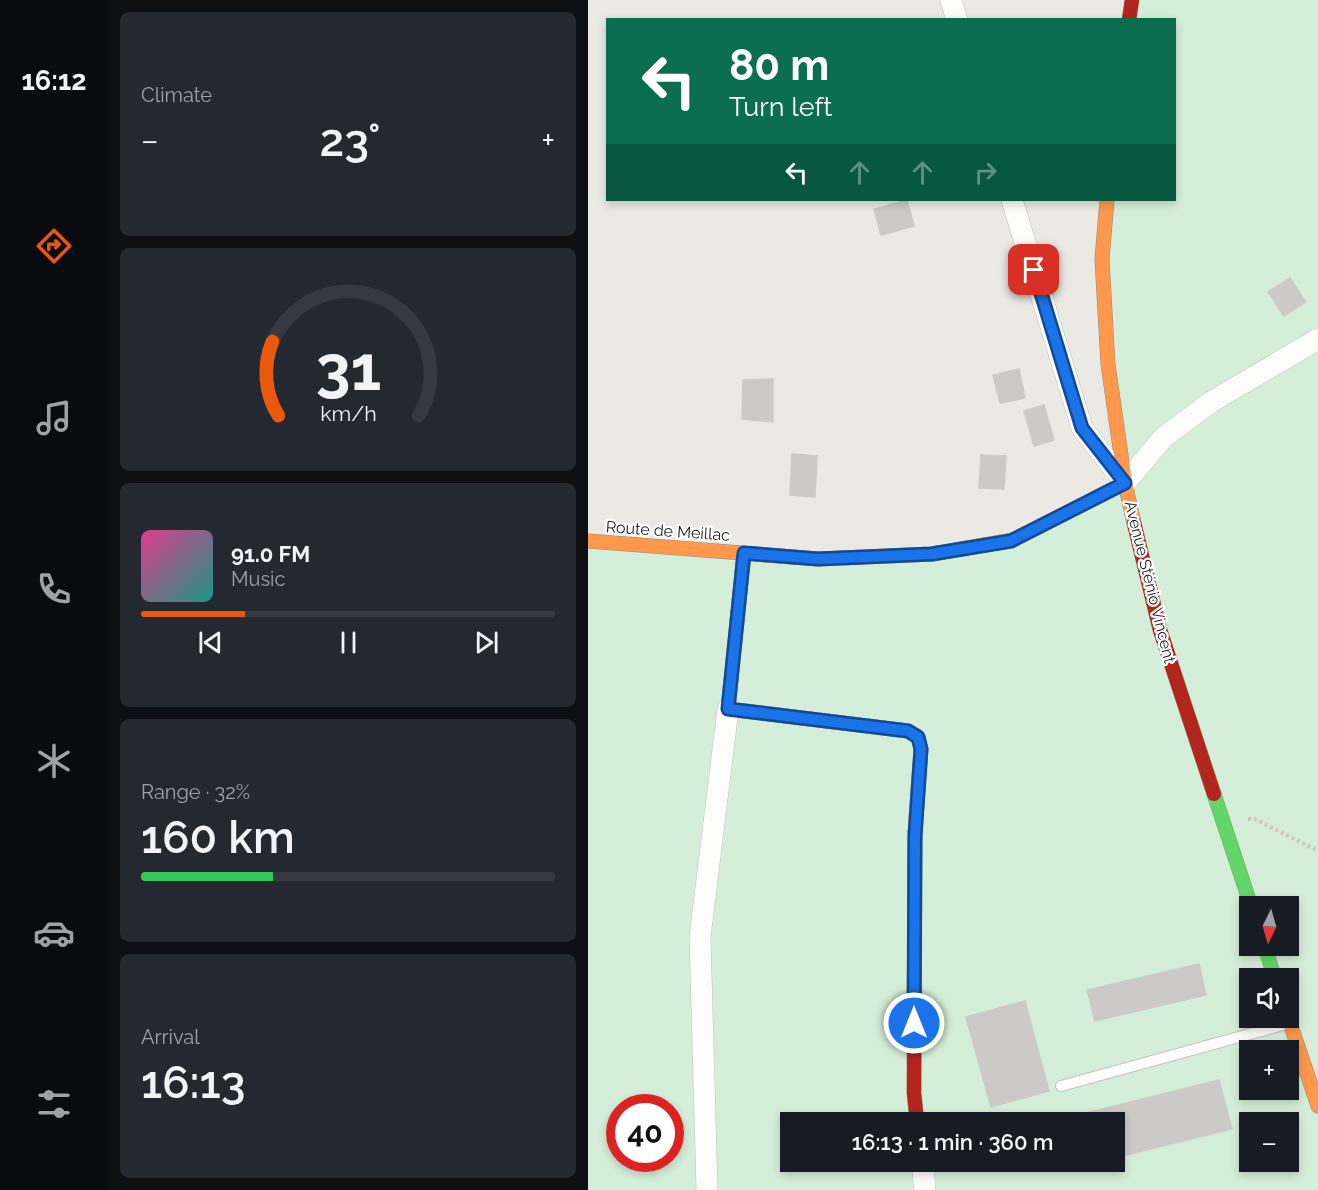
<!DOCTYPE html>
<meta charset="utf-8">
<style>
:root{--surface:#171b24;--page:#242831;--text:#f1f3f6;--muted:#9ea1a6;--line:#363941;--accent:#ea580c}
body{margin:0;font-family:Raleway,sans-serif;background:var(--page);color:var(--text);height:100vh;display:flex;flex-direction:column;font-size:22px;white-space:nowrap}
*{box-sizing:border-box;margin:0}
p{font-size:20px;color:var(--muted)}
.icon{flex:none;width:33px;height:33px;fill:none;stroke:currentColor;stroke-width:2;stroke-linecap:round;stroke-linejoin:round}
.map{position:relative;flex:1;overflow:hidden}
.panel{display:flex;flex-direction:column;gap:12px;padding:12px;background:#0d0f14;width:480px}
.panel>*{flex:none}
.banner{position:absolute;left:18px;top:18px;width:570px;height:183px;border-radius:0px;box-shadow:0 3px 9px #0003;background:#0b6e4f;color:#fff;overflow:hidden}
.needle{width:39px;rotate:185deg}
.buttons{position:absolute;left:651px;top:896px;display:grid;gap:12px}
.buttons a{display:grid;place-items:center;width:60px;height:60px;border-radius:0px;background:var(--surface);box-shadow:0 3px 9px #0003;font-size:30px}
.speed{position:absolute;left:18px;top:1094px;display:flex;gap:12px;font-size:30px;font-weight:700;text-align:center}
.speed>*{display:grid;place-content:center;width:78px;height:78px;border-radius:50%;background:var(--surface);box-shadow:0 3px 9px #0003;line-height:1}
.speed .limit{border:9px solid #d22;background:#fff;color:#111}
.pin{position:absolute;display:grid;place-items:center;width:51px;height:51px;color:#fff;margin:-26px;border-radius:12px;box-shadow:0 3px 9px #0006}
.me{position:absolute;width:66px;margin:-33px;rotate:0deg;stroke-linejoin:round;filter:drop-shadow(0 0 4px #0008)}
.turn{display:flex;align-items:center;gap:21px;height:126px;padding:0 24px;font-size:27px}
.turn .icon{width:78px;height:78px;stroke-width:2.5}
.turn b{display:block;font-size:42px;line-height:51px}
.lanes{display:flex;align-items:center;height:57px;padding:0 24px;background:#0003;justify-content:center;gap:30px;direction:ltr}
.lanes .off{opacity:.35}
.big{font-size:45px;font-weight:600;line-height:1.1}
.panel .widget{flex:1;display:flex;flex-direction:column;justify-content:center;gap:9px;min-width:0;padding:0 21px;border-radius:9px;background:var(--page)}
.panel .dial{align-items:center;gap:0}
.dial svg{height:156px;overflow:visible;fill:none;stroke:var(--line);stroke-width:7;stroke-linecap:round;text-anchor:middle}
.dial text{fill:var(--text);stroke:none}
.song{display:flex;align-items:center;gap:18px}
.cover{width:72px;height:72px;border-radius:9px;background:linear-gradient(135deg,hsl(330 70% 55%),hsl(170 70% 35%))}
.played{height:6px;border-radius:3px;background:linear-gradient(90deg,var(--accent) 25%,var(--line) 25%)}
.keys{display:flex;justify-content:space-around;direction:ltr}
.heat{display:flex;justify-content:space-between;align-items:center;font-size:33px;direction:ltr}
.charge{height:9px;border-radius:4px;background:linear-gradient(90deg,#34c759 32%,var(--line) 0)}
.trip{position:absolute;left:192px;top:1112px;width:345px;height:60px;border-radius:0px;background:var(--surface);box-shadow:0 3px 9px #0003;font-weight:600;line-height:60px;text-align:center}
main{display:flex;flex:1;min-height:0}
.tabs{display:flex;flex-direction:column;width:108px;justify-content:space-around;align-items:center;background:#090b0e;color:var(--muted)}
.tabs .icon{width:42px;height:42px}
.tabs .selected{color:var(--accent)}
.tabs b{font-size:27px;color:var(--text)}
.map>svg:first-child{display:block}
.park{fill:#d5eed9;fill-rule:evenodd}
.building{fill:#cbcac6;stroke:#cdcbc6;stroke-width:1.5}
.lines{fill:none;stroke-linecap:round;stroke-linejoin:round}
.lane-casing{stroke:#c1c1bf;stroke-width:12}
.street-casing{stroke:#c1c1bf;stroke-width:22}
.fast-casing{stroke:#8d927f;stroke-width:15}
.slow-casing{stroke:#8d927f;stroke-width:15}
.jam-casing{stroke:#8d927f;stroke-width:15}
.path{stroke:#d0c7c3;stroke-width:4;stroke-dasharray:3 3;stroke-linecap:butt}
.lane{stroke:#fcfcfb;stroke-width:10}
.street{stroke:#fcfcfb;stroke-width:21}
.fast{stroke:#63d668;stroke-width:14}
.slow{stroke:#ff974d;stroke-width:14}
.jam{stroke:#b3261e;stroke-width:14}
.route-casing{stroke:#114b97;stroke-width:15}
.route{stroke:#1a73e8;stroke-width:10}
.labels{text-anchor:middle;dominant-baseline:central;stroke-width:4.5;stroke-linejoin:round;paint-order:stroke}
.street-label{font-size:16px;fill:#1c1c1c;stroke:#fff}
</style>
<main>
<nav class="tabs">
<b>16:12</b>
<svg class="icon selected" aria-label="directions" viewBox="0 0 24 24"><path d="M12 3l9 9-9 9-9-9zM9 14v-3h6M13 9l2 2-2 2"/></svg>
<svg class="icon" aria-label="music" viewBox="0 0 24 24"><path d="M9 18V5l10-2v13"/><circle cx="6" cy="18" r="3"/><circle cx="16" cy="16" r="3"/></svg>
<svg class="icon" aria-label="phone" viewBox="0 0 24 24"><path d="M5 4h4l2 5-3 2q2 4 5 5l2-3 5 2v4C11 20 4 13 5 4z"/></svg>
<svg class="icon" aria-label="climate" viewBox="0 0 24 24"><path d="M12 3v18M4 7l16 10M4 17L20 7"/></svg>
<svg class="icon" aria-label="car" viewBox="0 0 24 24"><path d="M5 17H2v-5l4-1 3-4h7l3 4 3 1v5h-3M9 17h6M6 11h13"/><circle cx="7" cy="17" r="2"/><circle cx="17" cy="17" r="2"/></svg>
<svg class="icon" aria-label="filters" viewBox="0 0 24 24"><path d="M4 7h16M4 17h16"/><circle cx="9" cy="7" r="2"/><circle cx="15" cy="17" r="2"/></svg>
</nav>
<section class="panel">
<div class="widget"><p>Climate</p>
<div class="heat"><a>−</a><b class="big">23°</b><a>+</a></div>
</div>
<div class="widget dial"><svg viewBox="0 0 100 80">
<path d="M14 69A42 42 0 1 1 86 69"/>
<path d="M14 69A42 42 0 0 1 11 31" stroke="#ea580c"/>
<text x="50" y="56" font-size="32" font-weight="700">31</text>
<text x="50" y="72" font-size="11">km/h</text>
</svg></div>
<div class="widget">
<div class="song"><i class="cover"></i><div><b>91.0 FM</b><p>Music</p></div></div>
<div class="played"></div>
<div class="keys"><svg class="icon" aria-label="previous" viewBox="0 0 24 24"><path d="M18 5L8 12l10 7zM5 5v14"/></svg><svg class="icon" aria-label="pause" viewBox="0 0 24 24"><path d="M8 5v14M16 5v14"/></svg><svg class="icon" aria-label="next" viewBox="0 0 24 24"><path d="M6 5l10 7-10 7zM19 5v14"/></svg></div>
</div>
<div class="widget"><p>Range · 32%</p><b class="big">160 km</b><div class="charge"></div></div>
<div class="widget"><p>Arrival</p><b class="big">16:13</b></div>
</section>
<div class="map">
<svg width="730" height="1190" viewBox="0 0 730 1190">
<rect width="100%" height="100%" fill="#eae9e4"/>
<path class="park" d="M 544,0 L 730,0 L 730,1190 L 0,1190 L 0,541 L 230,559 L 423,541 L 537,483 L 519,200 L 586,200 L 586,20 L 541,19 ZM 662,906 L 700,906 L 700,945 L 662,945 ZM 662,978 L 700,978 L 700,1017 L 662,1017 ZM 662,1050 L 700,1050 L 700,1089 L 662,1089 ZM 32,1107 L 82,1107 L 82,1158 L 32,1158 ZM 202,1122 L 526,1122 L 526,1161 L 202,1161 ZM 662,1122 L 700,1122 L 700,1161 L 662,1161 Z"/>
<g class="building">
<path d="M 319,200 L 326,226 L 293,235 L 286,209 Z"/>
<path d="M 702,278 L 718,302 L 696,316 L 680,292 Z"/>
<path d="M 431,369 L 437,398 L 412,403 L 405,375 Z"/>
<path d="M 185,379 L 185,422 L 154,419 L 155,380 Z"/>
<path d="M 456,405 L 466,440 L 446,446 L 436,411 Z"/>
<path d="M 204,454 L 229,456 L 227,497 L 202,495 Z"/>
<path d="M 393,455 L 418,456 L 416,489 L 391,488 Z"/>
<path d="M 611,964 L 618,995 L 507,1021 L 499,990 Z"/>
<path d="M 437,1001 L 461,1091 L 403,1107 L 378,1017 Z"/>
<path d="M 631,1080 L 644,1129 L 526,1158 L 526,1122 L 491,1122 L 490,1115 Z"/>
</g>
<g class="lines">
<defs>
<path id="lane" d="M 473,1086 L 702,1023"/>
<g id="street">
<path d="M 363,0 L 369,20"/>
<path d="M 424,200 L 494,428 L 537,483 L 576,437 L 623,402 L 730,339"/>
<path d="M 334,1161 L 337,1190"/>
<path d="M 119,1190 L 112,937 L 140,709"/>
</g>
<g id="fast">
<path d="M 626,794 L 663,906"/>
<path d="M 676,945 L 687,978"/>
</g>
<g id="slow">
<path d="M 519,200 L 514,259 L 520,364 L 537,483 L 546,523"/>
<path d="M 0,541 L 230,559 L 344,554 L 425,540"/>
<path d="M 156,553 L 140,709 L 320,731 L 330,737 L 333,749 L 327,832"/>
<path d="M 700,1017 L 730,1106"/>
</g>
<g id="jam">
<path d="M 541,20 L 544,0"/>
<path d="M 546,523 L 572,630 L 626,794"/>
<path d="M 425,540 L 537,483"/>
<path d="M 327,832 L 326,1093 L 329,1122"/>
</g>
</defs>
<use href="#lane" class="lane-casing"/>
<use href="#street" class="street-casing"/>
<use href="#fast" class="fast-casing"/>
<use href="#slow" class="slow-casing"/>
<use href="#jam" class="jam-casing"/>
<path class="path" d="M 660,819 L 667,819 L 730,851"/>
<use href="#lane" class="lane"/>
<use href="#street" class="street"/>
<use href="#fast" class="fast"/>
<use href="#slow" class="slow"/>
<use href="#jam" class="jam"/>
</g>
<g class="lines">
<defs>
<path id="route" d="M 326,1023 L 327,836 L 333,749 L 330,737 L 320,731 L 140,709 L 156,553 L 230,559 L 276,557 L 344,554 L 423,541 L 537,483 L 494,428 L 446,270"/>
</defs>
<use href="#route" class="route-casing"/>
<use href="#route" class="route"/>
</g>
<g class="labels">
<g class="street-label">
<text transform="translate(80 531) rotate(4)">Route de Meillac</text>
<text transform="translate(562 582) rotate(76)">Avenue Sténio Vincent</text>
</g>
</g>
</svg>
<div class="buttons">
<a><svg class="needle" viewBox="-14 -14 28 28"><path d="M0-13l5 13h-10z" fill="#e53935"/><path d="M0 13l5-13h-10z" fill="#9ea1a6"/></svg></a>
<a><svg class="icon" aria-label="sound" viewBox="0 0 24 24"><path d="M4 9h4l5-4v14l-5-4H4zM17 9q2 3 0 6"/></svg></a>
<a>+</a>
<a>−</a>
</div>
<div class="speed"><div class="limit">40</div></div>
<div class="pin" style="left:446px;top:270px;background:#d93025"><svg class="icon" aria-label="arrive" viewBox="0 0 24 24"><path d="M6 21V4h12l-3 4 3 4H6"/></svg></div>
<svg class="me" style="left:326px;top:1023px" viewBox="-20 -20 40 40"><circle r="17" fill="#1a73e8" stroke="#fff" stroke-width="3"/><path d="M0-11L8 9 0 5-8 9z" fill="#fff"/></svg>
<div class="trip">16:13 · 1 min · 360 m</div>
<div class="banner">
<div class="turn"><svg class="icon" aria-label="left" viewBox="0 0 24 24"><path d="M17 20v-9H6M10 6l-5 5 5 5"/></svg><div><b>80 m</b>Turn left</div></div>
<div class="lanes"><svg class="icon" aria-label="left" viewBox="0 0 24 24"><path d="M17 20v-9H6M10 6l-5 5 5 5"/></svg><svg class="icon off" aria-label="ahead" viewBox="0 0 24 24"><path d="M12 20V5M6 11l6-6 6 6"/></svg><svg class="icon off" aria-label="ahead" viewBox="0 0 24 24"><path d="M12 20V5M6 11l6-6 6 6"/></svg><svg class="icon off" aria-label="right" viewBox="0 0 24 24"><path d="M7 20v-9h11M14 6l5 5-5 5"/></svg></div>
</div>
</div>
</main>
